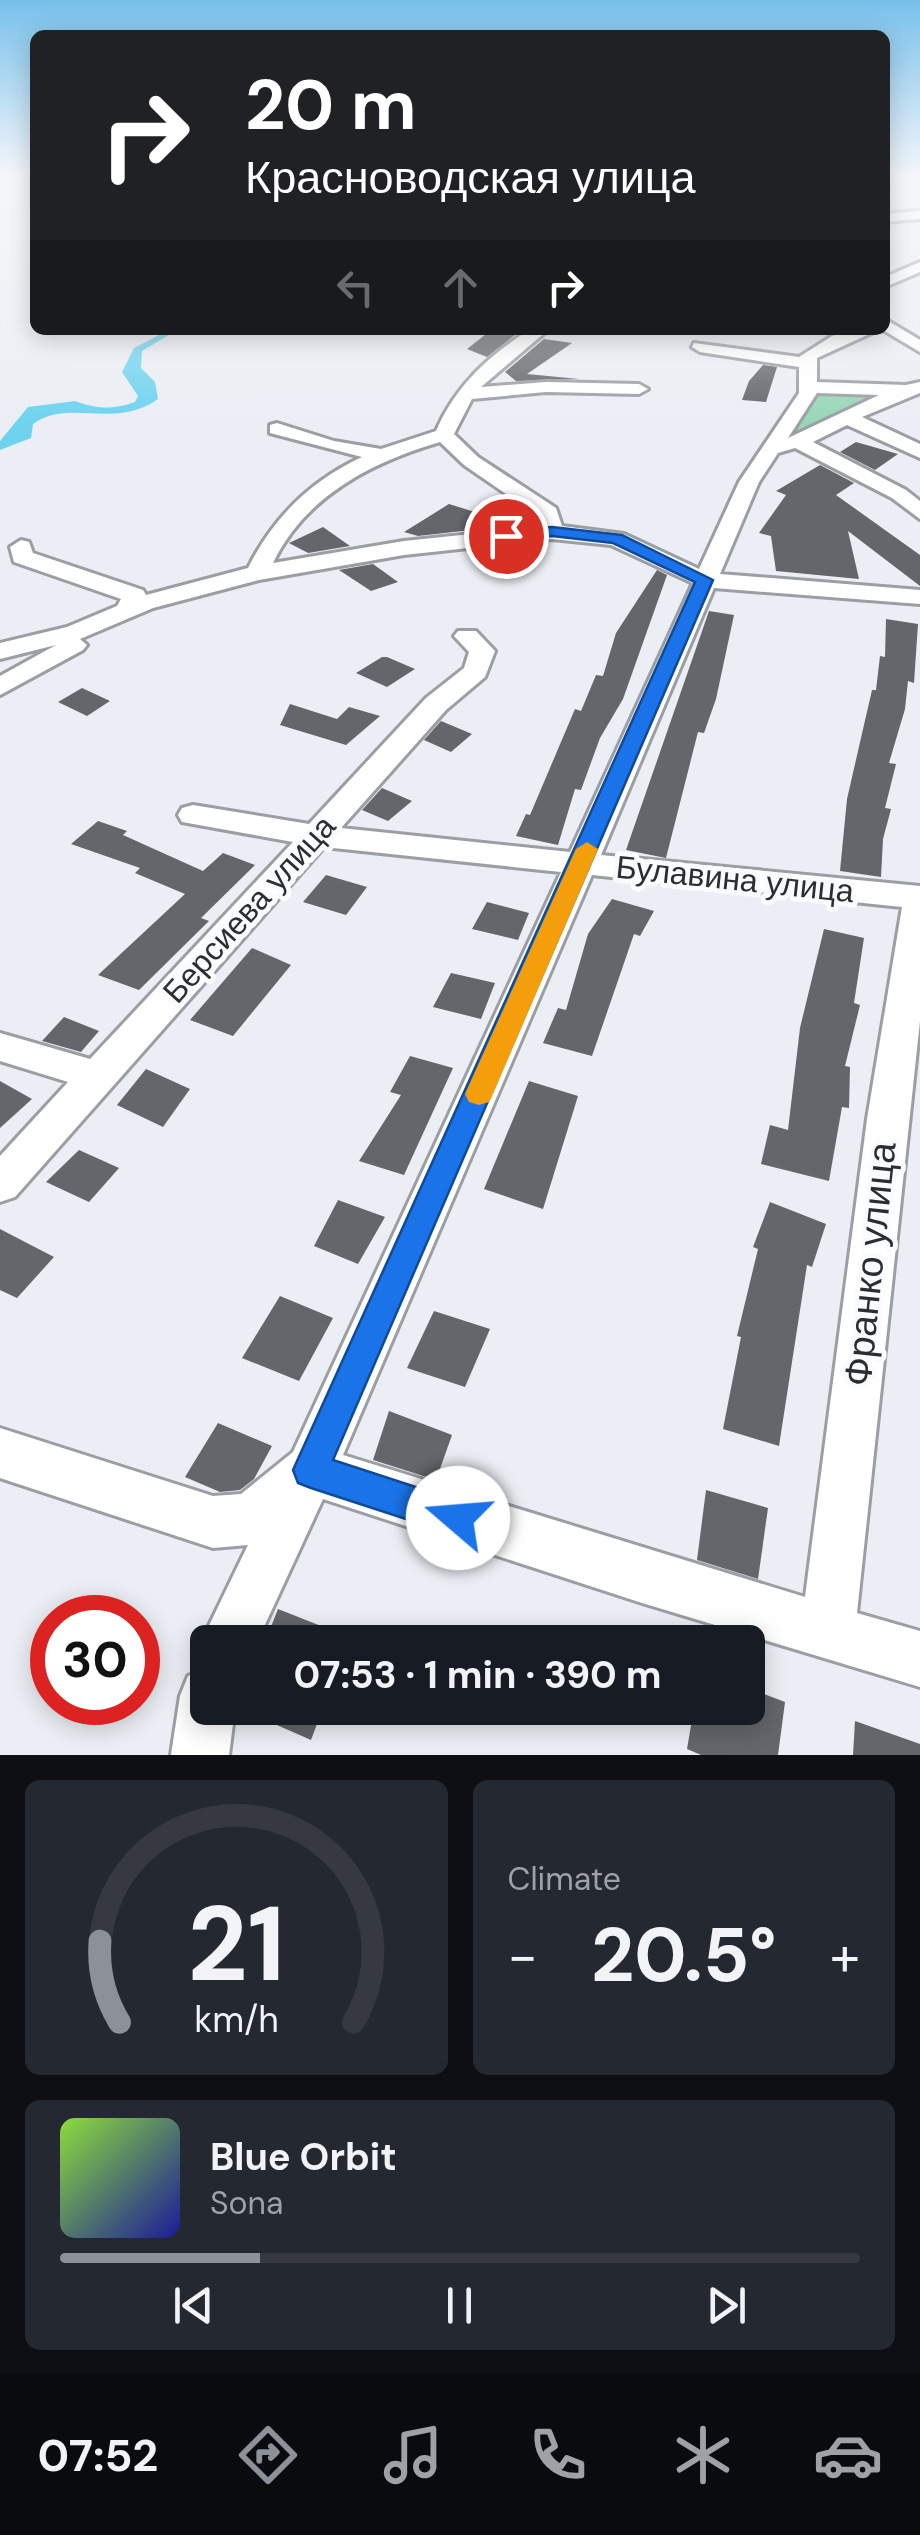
<!DOCTYPE html>
<meta charset="utf-8">
<style>
:root{--surface:#171b24;--page:#242831;--text:#f1f3f6;--muted:#9ea1a6;--line:#363941;--accent:#8c9099}
body{margin:0;font-family:"DM Sans",sans-serif;background:var(--page);color:var(--text);height:100vh;display:flex;flex-direction:column;font-size:38px;white-space:nowrap}
*{box-sizing:border-box;margin:0}
p{font-size:32px;color:var(--muted)}
.icon{flex:none;width:55px;height:55px;fill:none;stroke:currentColor;stroke-width:2;stroke-linecap:round;stroke-linejoin:round}
.map{position:relative;height:1755px;overflow:hidden}
.drawer{display:flex;flex-direction:column;gap:25px;padding:25px;background:#0d0f14;flex:1}
.drawer>*{flex:none}
.guide{position:absolute;left:30px;top:30px;width:860px;height:305px;border-radius:15px;box-shadow:0 5px 25px #0003;background:#202124;color:#fff;overflow:hidden}
.speed{position:absolute;left:30px;top:1595px;display:flex;gap:20px;font-size:50px;font-weight:700;text-align:center}
.speed>*{display:grid;place-content:center;width:130px;height:130px;border-radius:50%;background:var(--surface);box-shadow:0 5px 25px #0003;line-height:1}
.speed .limit{border:15px solid #d22;background:#fff;color:#111}
.pin{position:absolute;display:grid;place-items:center;width:85px;height:85px;color:#fff;margin:-42px;border:5px solid #fff;border-radius:50%;box-shadow:0 2px 10px #0007}
.me{position:absolute;width:110px;margin:-55px;rotate:288deg;stroke-linejoin:round;filter:drop-shadow(0 0 8px #0008)}
.turn{display:flex;align-items:center;gap:35px;height:210px;padding:0 50px;font-size:45px}
.turn .icon{width:130px;height:130px;stroke-width:2.5}
.turn b{display:block;font-size:70px;line-height:85px}
.lanes{display:flex;align-items:center;height:95px;padding:0 50px;background:#0003;justify-content:center;gap:50px;direction:ltr}
.lanes .off{opacity:.35}
.big{font-size:75px;font-weight:700;line-height:1.1}
.drawer .widget{flex:1;display:flex;flex-direction:column;justify-content:center;gap:15px;min-width:0;padding:0 35px;border-radius:15px;background:var(--page)}
.drawer .dial{align-items:center;gap:0}
.dial svg{height:260px;overflow:visible;fill:none;stroke:var(--line);stroke-width:7;stroke-linecap:round;text-anchor:middle}
.dial text{fill:var(--text);stroke:none}
.song{display:flex;align-items:center;gap:30px}
.cover{width:120px;height:120px;border-radius:15px;background:linear-gradient(135deg,hsl(90 70% 55%),hsl(240 70% 35%))}
.played{height:10px;border-radius:5px;background:linear-gradient(90deg,var(--accent) 25%,var(--line) 25%)}
.keys{display:flex;justify-content:space-around;direction:ltr}
.heat{display:flex;justify-content:space-between;align-items:center;font-size:55px;direction:ltr}
.drawer .tiles{flex:1;display:grid;gap:25px;grid-template-columns:1fr 1fr}
.widget:last-child{grid-column:span 2}
.trip{position:absolute;left:190px;top:1625px;width:575px;height:100px;border-radius:15px;background:var(--surface);box-shadow:0 5px 25px #0003;font-weight:700;line-height:100px;text-align:center}
.tab-bar{display:flex;height:160px;justify-content:space-around;align-items:center;background:#090b0e;color:var(--muted)}
.tab-bar .icon{width:70px;height:70px}
.tab-bar .on{color:var(--accent)}
.tab-bar b{font-size:45px;color:var(--text)}
.map>svg:first-child{display:block}
.green{fill:#97d7b6}
.water{fill:#6fd3ef}
.building{fill:#63666a}
.lines{fill:none;stroke-linecap:round;stroke-linejoin:round}
.minor-casing{stroke:#9b9ea3;stroke-width:6}
.minor{fill:#fff;fill-rule:evenodd}
.route{fill:#1a73e8;stroke:#114b97;stroke-width:2.5}
.slow{fill:#f59e0b}
.labels{text-anchor:middle;dominant-baseline:central;stroke-width:10;stroke-linejoin:round;paint-order:stroke}
.street-label{font-size:32px;fill:#2c2d2f;stroke:#fafbff}
.near-street-label{font-size:38px;fill:#2c2d2f;stroke:#fafbff}
</style>
<div class="map">
<svg width="920" height="1755" viewBox="0 0 920 1755">
<rect width="100%" height="100%" fill="#ebeef4"/>
<path class="green" d="M 818,392 L 889,394 L 793,439 L 789,437 Z"/>
<path class="water" d="M 167,331 L 172,333 L 142,351 L 141,368 L 155,382 L 158,399 C 115,430 69,398 33,424 L 31,438 L 0,450 L 0,441 L 28,407 L 75,401 C 96,409 112,410 135,402 L 138,396 L 122,372 L 134,348 Z"/>
<g class="building">
<path d="M 490,331 L 515,335 L 487,357 L 467,349 Z"/>
<path d="M 544,339 L 572,343 L 527,374 L 579,379 L 516,381 L 505,372 Z"/>
<path d="M 763,365 L 777,367 L 766,402 L 742,400 L 749,381 Z"/>
<path d="M 856,442 L 898,454 L 875,470 L 840,452 Z"/>
<path d="M 820,465 L 854,483 L 836,495 L 920,555 L 920,586 L 848,531 L 859,579 L 776,571 L 771,536 L 759,533 L 786,495 L 776,491 Z"/>
<path d="M 449,504 L 491,517 L 471,530 L 418,536 L 404,532 Z"/>
<path d="M 323,527 L 350,546 L 308,553 L 289,543 Z"/>
<path d="M 373,564 L 398,582 L 371,591 L 339,570 Z"/>
<path d="M 657,570 L 667,575 L 623,699 L 600,738 L 581,790 L 575,789 L 558,845 L 516,836 L 526,814 L 530,815 L 575,709 L 581,711 L 596,675 L 603,676 L 616,633 Z"/>
<path d="M 709,611 L 734,615 L 716,699 L 704,733 L 698,732 L 666,858 L 626,850 Z"/>
<path d="M 886,619 L 918,624 L 914,683 L 908,681 L 905,709 L 889,763 L 896,764 L 885,808 L 891,809 L 883,839 L 881,877 L 840,871 L 847,799 L 872,690 L 876,690 L 880,656 L 885,657 Z"/>
<path d="M 382,657 L 387,657 L 415,669 L 387,687 L 356,673 Z"/>
<path d="M 82,688 L 110,701 L 87,716 L 58,702 Z"/>
<path d="M 290,704 L 337,719 L 349,707 L 380,716 L 346,745 L 280,725 Z"/>
<path d="M 441,721 L 472,734 L 451,752 L 424,740 Z"/>
<path d="M 382,788 L 412,801 L 388,821 L 362,810 Z"/>
<path d="M 98,821 L 127,831 L 123,835 L 203,871 L 223,853 L 255,865 L 201,918 L 209,921 L 139,990 L 98,975 L 185,894 L 135,873 L 140,868 L 71,844 Z"/>
<path d="M 326,875 L 367,887 L 346,915 L 303,902 Z"/>
<path d="M 612,899 L 654,911 L 640,936 L 634,934 L 592,1056 L 543,1043 L 558,1008 L 566,1010 L 588,934 Z"/>
<path d="M 487,902 L 529,913 L 518,940 L 472,929 Z"/>
<path d="M 824,929 L 864,938 L 854,1003 L 860,1005 L 845,1066 L 850,1067 L 849,1108 L 842,1107 L 829,1181 L 761,1164 L 770,1125 L 788,1130 L 800,1028 Z"/>
<path d="M 252,948 L 291,965 L 233,1036 L 190,1020 Z"/>
<path d="M 451,973 L 495,983 L 481,1019 L 433,1007 Z"/>
<path d="M 64,1017 L 99,1031 L 81,1052 L 42,1041 Z"/>
<path d="M 410,1056 L 453,1068 L 404,1175 L 359,1161 L 401,1095 L 390,1092 Z"/>
<path d="M 146,1069 L 190,1089 L 163,1127 L 117,1105 Z"/>
<path d="M 0,1081 L 32,1099 L 0,1128 Z"/>
<path d="M 529,1081 L 578,1096 L 543,1209 L 484,1189 Z"/>
<path d="M 79,1150 L 119,1168 L 89,1202 L 46,1182 Z"/>
<path d="M 338,1200 L 385,1217 L 358,1264 L 314,1246 Z"/>
<path d="M 770,1202 L 826,1224 L 812,1267 L 807,1265 L 779,1446 L 723,1429 L 741,1337 L 737,1336 L 758,1249 L 753,1247 Z"/>
<path d="M 0,1229 L 54,1257 L 17,1298 L 0,1290 Z"/>
<path d="M 280,1296 L 333,1318 L 299,1381 L 242,1358 Z"/>
<path d="M 434,1311 L 490,1329 L 465,1387 L 407,1368 Z"/>
<path d="M 389,1411 L 452,1435 L 436,1480 L 373,1460 Z"/>
<path d="M 218,1423 L 272,1446 L 254,1479 L 240,1490 L 220,1492 L 185,1477 Z"/>
<path d="M 706,1490 L 768,1508 L 758,1579 L 697,1560 Z"/>
<path d="M 278,1609 L 359,1641 L 359,1642 L 265,1642 Z"/>
<path d="M 748,1688 L 785,1702 L 778,1755 L 701,1755 L 687,1749 L 694,1708 L 748,1708 Z"/>
<path d="M 238,1708 L 323,1708 L 311,1740 Z"/>
<path d="M 855,1721 L 920,1744 L 920,1755 L 853,1755 Z"/>
</g>
<g class="lines">
<defs>
<g id="minor">
<path d="M 920,211 L 920,219 L 885,222 L 885,214 Z"/>
<path d="M 920,262 L 920,272 L 885,287 L 885,277 Z"/>
<path d="M 885,319 L 920,340 L 920,352 L 883,330 Z"/>
<path d="M 529,330 L 548,330 L 481,387 L 546,382 L 639,384 L 648,389 L 639,394 L 546,392 L 472,399 L 454,434 L 478,457 L 556,508 L 562,526 L 624,534 L 699,569 L 739,482 L 799,393 L 799,367 L 700,352 L 692,347 L 694,343 L 799,357 L 832,336 L 853,330 L 878,330 L 817,358 L 817,382 L 906,385 L 920,382 L 920,393 L 862,417 L 920,444 L 920,458 L 847,425 L 813,442 L 906,490 L 920,501 L 920,519 L 892,498 L 795,448 L 778,453 L 759,482 L 720,574 L 920,590 L 920,604 L 714,588 L 601,855 L 920,886 L 920,1021 L 857,1613 L 920,1631 L 920,1687 L 642,1603 L 323,1499 L 257,1642 L 208,1642 L 208,1657 L 201,1642 L 248,1545 L 213,1548 L 0,1478 L 0,1428 L 213,1496 L 241,1494 L 293,1452 L 561,872 L 324,847 L 15,1197 L 0,1202 L 0,1156 L 68,1082 L 0,1061 L 0,1033 L 90,1059 L 293,842 L 182,822 L 178,815 L 182,808 L 193,805 L 309,824 L 426,698 L 464,668 L 469,652 L 454,636 L 458,631 L 476,631 L 495,651 L 485,677 L 446,710 L 341,828 L 570,852 L 693,583 L 611,545 L 552,539 L 404,555 L 259,580 L 153,608 L 80,639 L 87,645 L 83,650 L 0,695 L 0,676 L 56,645 L 0,659 L 0,643 L 67,627 L 117,606 L 121,599 L 14,562 L 10,547 L 21,540 L 29,542 L 33,553 L 143,590 L 146,595 L 248,568 C 273,518 310,481 362,457 L 270,433 L 270,425 L 277,423 L 334,441 L 381,449 L 436,431 C 455,387 487,357 529,330 ZM 817,393 L 879,395 L 788,438 ZM 440,442 L 464,465 L 538,516 L 540,527 L 404,541 L 273,563 C 305,496 372,462 440,442 ZM 592,875 L 902,907 L 867,1119 L 805,1597 L 343,1455 Z"/>
<path d="M 208,1668 L 208,1708 L 235,1708 L 229,1755 L 171,1755 L 180,1696 L 188,1676 Z"/>
</g>
</defs>
<use href="#minor" class="minor-casing"/>
<use href="#minor" class="minor"/>
</g>
<linearGradient id="sky" x2="0" y2="1"><stop stop-color="#77c0eb"/><stop offset="0.42" stop-color="#f6f7fa"/><stop offset="1" stop-color="#f6f7fa" stop-opacity="0"/></linearGradient>
<rect width="920" height="423" fill="url(#sky)"/>
<path class="route" d="M 552,527 L 622,535 L 713,580 L 333,1460 L 471,1505 L 476,1518 L 471,1530 L 458,1536 L 311,1488 L 298,1483 L 293,1470 L 695,582 L 613,543 L 552,536 L 506,540 L 498,536 L 506,531 Z"/>
<path class="slow" d="M 587,842 L 598,849 L 493,1094 L 489,1102 L 479,1105 L 469,1102 L 465,1094 L 576,849 Z"/>
<g class="labels">
<g class="street-label">
<text transform="translate(735 879) rotate(6)">Булавина улица</text>
<text transform="translate(249 909) rotate(-48)">Берсиева улица</text>
</g>
<g class="near-street-label">
<text transform="translate(870 1264) rotate(-84)">Франко улица</text>
</g>
</g>
</svg>
<div class="speed"><div class="limit">30</div></div>
<div class="pin" style="left:506px;top:536px;background:#d93025"><svg class="icon" aria-label="arrive" viewBox="0 0 24 24"><path d="M6 21V4h12l-3 4 3 4H6"/></svg></div>
<svg class="me" style="left:458px;top:1518px" viewBox="-20 -20 40 40"><circle r="19" fill="#fff"/><path d="M0-13L10 11 0 6-10 11z" fill="#1a73e8"/></svg>
<div class="trip">07:53 · 1 min · 390 m</div>
<div class="guide">
<div class="turn"><svg class="icon" aria-label="right" viewBox="0 0 24 24"><path d="M7 20v-9h11M14 6l5 5-5 5"/></svg><div><b>20 m</b>Красноводская улица</div></div>
<div class="lanes"><svg class="icon off" aria-label="left" viewBox="0 0 24 24"><path d="M17 20v-9H6M10 6l-5 5 5 5"/></svg><svg class="icon off" aria-label="ahead" viewBox="0 0 24 24"><path d="M12 20V5M6 11l6-6 6 6"/></svg><svg class="icon" aria-label="right" viewBox="0 0 24 24"><path d="M7 20v-9h11M14 6l5 5-5 5"/></svg></div>
</div>
</div>
<section class="drawer">
<div class="tiles">
<div class="widget dial"><svg viewBox="0 0 100 80">
<path d="M14 69A42 42 0 1 1 86 69"/>
<path d="M14 69A42 42 0 0 1 8 44" stroke="#8c9099"/>
<text x="50" y="56" font-size="32" font-weight="700">21</text>
<text x="50" y="72" font-size="11">km/h</text>
</svg></div>
<div class="widget"><p>Climate</p>
<div class="heat"><a>−</a><b class="big">20.5°</b><a>+</a></div>
</div>
<div class="widget">
<div class="song"><i class="cover"></i><div><b>Blue Orbit</b><p>Sona</p></div></div>
<div class="played"></div>
<div class="keys"><svg class="icon" aria-label="previous" viewBox="0 0 24 24"><path d="M18 5L8 12l10 7zM5 5v14"/></svg><svg class="icon" aria-label="pause" viewBox="0 0 24 24"><path d="M8 5v14M16 5v14"/></svg><svg class="icon" aria-label="next" viewBox="0 0 24 24"><path d="M6 5l10 7-10 7zM19 5v14"/></svg></div>
</div>
</div>
</section>
<nav class="tab-bar">
<b>07:52</b>
<svg class="icon on" aria-label="directions" viewBox="0 0 24 24"><path d="M12 3l9 9-9 9-9-9zM9 14v-3h6M13 9l2 2-2 2"/></svg>
<svg class="icon" aria-label="music" viewBox="0 0 24 24"><path d="M9 18V5l10-2v13"/><circle cx="6" cy="18" r="3"/><circle cx="16" cy="16" r="3"/></svg>
<svg class="icon" aria-label="phone" viewBox="0 0 24 24"><path d="M5 4h4l2 5-3 2q2 4 5 5l2-3 5 2v4C11 20 4 13 5 4z"/></svg>
<svg class="icon" aria-label="climate" viewBox="0 0 24 24"><path d="M12 3v18M4 7l16 10M4 17L20 7"/></svg>
<svg class="icon" aria-label="car" viewBox="0 0 24 24"><path d="M5 17H2v-5l4-1 3-4h7l3 4 3 1v5h-3M9 17h6M6 11h13"/><circle cx="7" cy="17" r="2"/><circle cx="17" cy="17" r="2"/></svg>
</nav>
